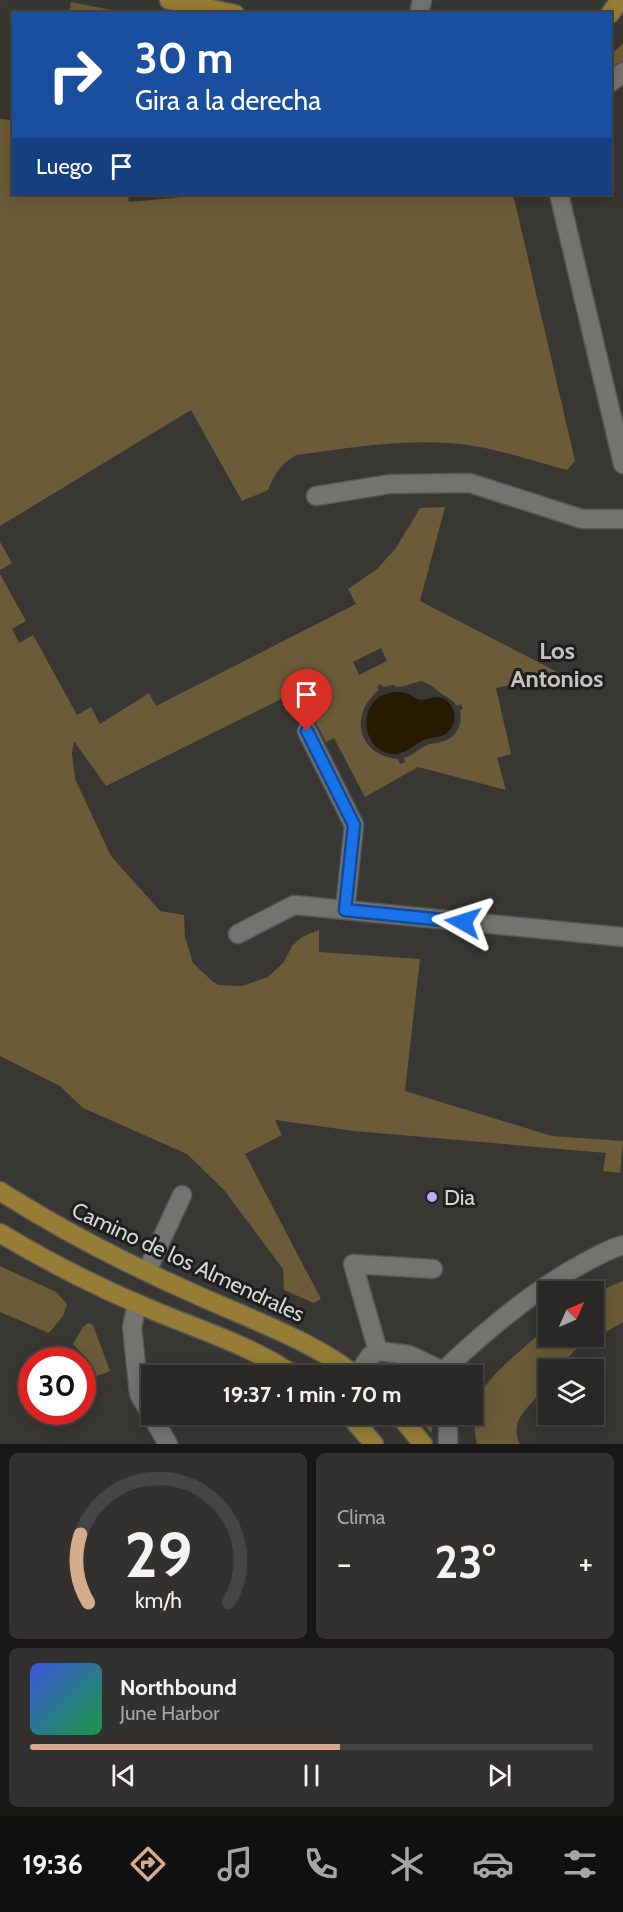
<!DOCTYPE html>
<html lang="es">
<meta charset="utf-8">
<style>
:root{--surface:#2a2927;--page:#32312f;--text:#f1f3f6;--muted:#a5a6a7;--line:#464544;--accent:#d6ab8b}
body{margin:0;font-family:Cabin,sans-serif;background:var(--page);color:var(--text);height:100vh;display:flex;flex-direction:column;font-size:22px;white-space:nowrap}
*{box-sizing:border-box;margin:0}
p{font-size:20px;color:var(--muted)}
.icon{flex:none;width:33px;height:33px;fill:none;stroke:currentColor;stroke-width:2;stroke-linecap:round;stroke-linejoin:round}
.map{position:relative;height:1444px;overflow:hidden}
.details{display:flex;flex-direction:column;gap:9px;padding:9px;background:#171715;flex:1}
.details>*{flex:none}
.hud{position:absolute;left:12px;top:12px;width:600px;height:183px;border-radius:0px;box-shadow:0 3px 15px #0003,0 0 0 2px var(--line);background:#1a4fa0;color:#fff;overflow:hidden}
.needle{width:39px;rotate:45deg}
.tools{position:absolute;left:538px;top:1281px;display:grid;gap:12px}
.tools a{display:grid;place-items:center;width:66px;height:66px;border-radius:0px;background:var(--surface);box-shadow:0 3px 15px #0003,0 0 0 2px var(--line);font-size:30px}
.speed{position:absolute;left:18px;top:1347px;display:flex;gap:12px;font-size:30px;font-weight:700;text-align:center}
.speed>*{display:grid;place-content:center;width:78px;height:78px;border-radius:50%;background:var(--surface);box-shadow:0 3px 15px #0003,0 0 0 2px var(--line);line-height:1}
.speed .limit{border:9px solid #d22;background:#fff;color:#111}
.pin{position:absolute;display:grid;place-items:center;width:51px;height:51px;color:#fff;margin:-62px -26px;border-radius:50% 50% 50% 0;rotate:-45deg;box-shadow:0 0 6px #0007}
.pin .icon{rotate:45deg}
.me{position:absolute;width:66px;margin:-33px;rotate:276deg;stroke-linejoin:round;filter:drop-shadow(0 0 4px #0008)}
.turn{display:flex;align-items:center;gap:21px;height:126px;padding:0 24px;font-size:27px}
.turn .icon{width:78px;height:78px;stroke-width:2.5}
.turn b{display:block;font-size:42px;line-height:51px}
.then{display:flex;align-items:center;height:57px;padding:0 24px;background:#0003;gap:12px;font-size:22px}
.big{font-size:45px;font-weight:700;line-height:1.1}
.details .card{flex:1;display:flex;flex-direction:column;justify-content:center;gap:9px;min-width:0;padding:0 21px;border-radius:9px;background:var(--page)}
.details .dial{align-items:center;gap:0}
.dial svg{height:156px;overflow:visible;fill:none;stroke:var(--line);stroke-width:7;stroke-linecap:round;text-anchor:middle}
.dial text{fill:var(--text);stroke:none}
.song{display:flex;align-items:center;gap:18px}
.cover{width:72px;height:72px;border-radius:9px;background:linear-gradient(135deg,hsl(230 70% 55%),hsl(140 70% 35%))}
.played{height:6px;border-radius:3px;background:linear-gradient(90deg,var(--accent) 55%,var(--line) 55%)}
.keys{display:flex;justify-content:space-around;direction:ltr}
.heat{display:flex;justify-content:space-between;align-items:center;font-size:33px;direction:ltr}
.details .tiles{flex:1;display:grid;gap:9px;grid-template-columns:1fr 1fr}
.card:last-child{grid-column:span 2}
.trip{position:absolute;left:141px;top:1365px;width:342px;height:60px;border-radius:0px;background:var(--surface);box-shadow:0 3px 15px #0003,0 0 0 2px var(--line);font-weight:700;line-height:60px;text-align:center}
.menu{display:flex;height:96px;justify-content:space-around;align-items:center;background:#111010;color:var(--muted)}
.menu .icon{width:42px;height:42px}
.menu .selected{color:var(--accent)}
.menu b{font-size:27px;color:var(--text)}
.map>svg:first-child{display:block}
.green{fill:#6b5b38;fill-rule:evenodd}
.water{fill:#261a00}
.lines{fill:none;stroke-linecap:round;stroke-linejoin:round}
.minor-casing{stroke:#565654;stroke-width:21}
.major-casing{stroke:#565654;stroke-width:21}
.minor{stroke:#747370;stroke-width:18}
.major{stroke:#967c35;stroke-width:18}
.route-casing{stroke:#114b97;stroke-width:15}
.route{stroke:#1a73e8;stroke-width:10}
.poi-dot{fill:#bcaaf6;stroke:#1f1e1d;stroke-width:2}
.labels{text-anchor:middle;dominant-baseline:central;stroke-width:6;stroke-linejoin:round;paint-order:stroke}
.poi-label{font-size:22px;fill:#d7d7d5;stroke:#1f1e1d;text-anchor:start}
.street-label{font-size:22px;fill:#d7d7d5;stroke:#1f1e1d}
.neighbourhood-label{font-size:24px;font-weight:bold;fill:#c4c2bf;stroke:#1f1e1d}
</style>
<div class="map">
<svg width="623" height="1444" viewBox="0 0 623 1444">
<rect width="100%" height="100%" fill="#383734"/>
<g class="green">
<path d="M 71,2 L 126,13 L 69,13 Z"/>
<path d="M 623,43 L 623,65 L 611,75 L 611,55 Z"/>
<path d="M 0,119 L 13,120 L 14,194 L 128,194 L 129,202 L 214,194 L 513,194 L 575,461 L 567,470 C 532,461 496,448 460,444 C 405,438 350,448 296,455 C 281,464 274,474 268,490 L 242,501 L 191,410 L 0,526 Z"/>
<path d="M 445,507 L 420,601 L 559,673 L 496,688 L 511,754 L 497,758 L 506,790 L 418,767 L 365,797 L 334,738 L 326,742 L 299,690 L 106,786 L 74,741 L 72,753 L 75,779 L 111,856 L 160,911 L 184,915 L 185,937 L 193,963 L 212,981 L 218,985 L 242,986 L 268,977 L 284,962 L 292,946 L 302,937 L 319,930 L 319,952 L 420,959 L 405,1091 L 552,1136 L 623,1141 L 620,1173 L 603,1171 L 606,1153 L 354,1131 L 275,1120 L 282,1135 L 245,1154 L 321,1299 L 314,1303 L 284,1290 L 283,1269 L 224,1190 L 187,1154 L 83,1108 L 60,1086 L 0,1056 L 0,574 L 26,621 L 12,629 L 19,643 L 33,635 L 77,715 L 91,707 L 100,724 L 149,693 L 156,706 L 356,604 L 348,589 L 377,569 L 396,548 L 420,508 ZM 381,648 L 387,661 L 359,675 L 353,662 ZM 421,681 C 431,684 434,688 442,694 C 448,698 452,699 457,706 L 461,704 L 463,709 L 460,710 C 463,723 457,737 444,741 C 439,743 434,743 430,744 C 421,747 414,755 404,758 L 405,762 L 400,764 L 398,759 C 358,755 348,715 379,690 L 377,687 L 380,684 L 384,687 L 393,685 L 397,687 L 404,686 Z"/>
<path d="M 0,542 L 12,563 L 0,570 Z"/>
<path d="M 0,1266 L 56,1292 L 67,1304 L 63,1316 L 49,1333 L 0,1312 Z"/>
<path d="M 623,1281 L 623,1322 L 574,1351 L 559,1369 L 549,1370 C 549,1401 504,1411 520,1444 L 477,1444 C 473,1428 473,1408 481,1393 C 490,1374 532,1341 549,1326 L 549,1336 L 594,1336 L 594,1293 Z"/>
<path d="M 88,1323 L 93,1325 L 110,1371 L 94,1377 L 88,1360 L 73,1344 L 83,1327 Z"/>
<path d="M 408,1368 L 417,1371 L 424,1375 L 383,1375 C 388,1369 399,1369 408,1368 Z"/>
<path d="M 416,1415 L 436,1415 L 431,1433 Z"/>
</g>
<path class="water" d="M 394,692 C 398,692 404,692 408,694 C 412,695 415,699 420,700 C 429,701 436,693 446,700 C 457,708 457,724 448,732 C 443,737 437,737 431,738 C 417,740 409,754 394,754 C 364,753 357,710 381,696 C 385,694 390,693 394,692 Z"/>
<g class="lines">
<defs>
<g id="minor">
<path d="M 419,14 L 422,0"/>
<path d="M 610,83 L 623,72"/>
<path d="M 559,194 L 623,464"/>
<path d="M 316,496 L 390,484 L 470,483 L 582,519 L 623,519"/>
<path d="M 307,731 L 354,825 L 345,910"/>
<path d="M 238,934 L 294,905 L 623,937"/>
<path d="M 147,1271 L 182,1195"/>
<path d="M 137,1304 L 132,1327 L 139,1394 L 168,1444"/>
<path d="M 378,1351 L 353,1264 L 433,1269"/>
<path d="M 443,1371 C 483,1333 525,1297 573,1269 C 590,1260 605,1250 623,1245"/>
<path d="M 357,1376 L 370,1356 L 378,1351 L 409,1355 L 443,1371 L 445,1376"/>
<path d="M 448,1444 L 448,1414"/>
</g>
<g id="major">
<path d="M 169,0 L 235,14"/>
<path d="M 610,14 L 620,0"/>
<path d="M 0,1191 C 63,1231 129,1265 197,1295 C 245,1317 316,1342 356,1376"/>
<path d="M 0,1233 C 50,1263 103,1290 157,1312 C 203,1331 254,1347 295,1376"/>
<path d="M 348,1414 L 374,1444"/>
<path d="M 398,1414 L 423,1444"/>
</g>
</defs>
<use href="#minor" class="minor-casing"/>
<use href="#major" class="major-casing"/>
<use href="#minor" class="minor"/>
<use href="#major" class="major"/>
</g>
<g class="lines">
<defs>
<path id="route" d="M 307,731 L 354,825 L 345,910 L 463,922"/>
</defs>
<use href="#route" class="route-casing"/>
<use href="#route" class="route"/>
</g>
<circle class="poi-dot" cx="432" cy="1197" r="6"/>
<g class="labels">
<g class="poi-label">
<text x="444" y="1197">Dia</text>
</g>
<g class="street-label">
<text transform="translate(188 1262) rotate(25)">Camino de los Almendrales</text>
</g>
<g class="neighbourhood-label">
<text x="557" y="650">Los<tspan x="557" dy="28">Antonios</tspan></text>
</g>
</g>
</svg>
<div class="tools">
<a><svg class="needle" viewBox="-14 -14 28 28"><path d="M0-13l5 13h-10z" fill="#e53935"/><path d="M0 13l5-13h-10z" fill="#a5a6a7"/></svg></a>
<a><svg class="icon" aria-label="layers" viewBox="0 0 24 24"><path d="M12 4l9 5-9 5-9-5zM3 14l9 5 9-5"/></svg></a>
</div>
<div class="speed"><div class="limit">30</div></div>
<div class="pin" style="left:307px;top:731px;background:#d93025"><svg class="icon" aria-label="arrive" viewBox="0 0 24 24"><path d="M6 21V4h12l-3 4 3 4H6"/></svg></div>
<svg class="me" style="left:463px;top:922px" viewBox="-20 -20 40 40"><path d="M0-17L14 15 0 8-14 15z" fill="#1a73e8" stroke="#fff" stroke-width="4"/></svg>
<div class="trip">19:37 · 1 min · 70 m</div>
<div class="hud">
<div class="turn"><svg class="icon" aria-label="right" viewBox="0 0 24 24"><path d="M7 20v-9h11M14 6l5 5-5 5"/></svg><div><b>30 m</b>Gira a la derecha</div></div>
<div class="then">Luego<svg class="icon" aria-label="arrive" viewBox="0 0 24 24"><path d="M6 21V4h12l-3 4 3 4H6"/></svg></div>
</div>
</div>
<section class="details">
<div class="tiles">
<div class="card dial"><svg viewBox="0 0 100 80">
<path d="M14 69A42 42 0 1 1 86 69"/>
<path d="M14 69A42 42 0 0 1 10 34" stroke="#d6ab8b"/>
<text x="50" y="56" font-size="32" font-weight="700">29</text>
<text x="50" y="72" font-size="11">km/h</text>
</svg></div>
<div class="card"><p>Clima</p>
<div class="heat"><a>−</a><b class="big">23°</b><a>+</a></div>
</div>
<div class="card">
<div class="song"><i class="cover"></i><div><b>Northbound</b><p>June Harbor</p></div></div>
<div class="played"></div>
<div class="keys"><svg class="icon" aria-label="previous" viewBox="0 0 24 24"><path d="M18 5L8 12l10 7zM5 5v14"/></svg><svg class="icon" aria-label="pause" viewBox="0 0 24 24"><path d="M8 5v14M16 5v14"/></svg><svg class="icon" aria-label="next" viewBox="0 0 24 24"><path d="M6 5l10 7-10 7zM19 5v14"/></svg></div>
</div>
</div>
</section>
<nav class="menu">
<b>19:36</b>
<svg class="icon selected" aria-label="directions" viewBox="0 0 24 24"><path d="M12 3l9 9-9 9-9-9zM9 14v-3h6M13 9l2 2-2 2"/></svg>
<svg class="icon" aria-label="music" viewBox="0 0 24 24"><path d="M9 18V5l10-2v13"/><circle cx="6" cy="18" r="3"/><circle cx="16" cy="16" r="3"/></svg>
<svg class="icon" aria-label="phone" viewBox="0 0 24 24"><path d="M5 4h4l2 5-3 2q2 4 5 5l2-3 5 2v4C11 20 4 13 5 4z"/></svg>
<svg class="icon" aria-label="climate" viewBox="0 0 24 24"><path d="M12 3v18M4 7l16 10M4 17L20 7"/></svg>
<svg class="icon" aria-label="car" viewBox="0 0 24 24"><path d="M5 17H2v-5l4-1 3-4h7l3 4 3 1v5h-3M9 17h6M6 11h13"/><circle cx="7" cy="17" r="2"/><circle cx="17" cy="17" r="2"/></svg>
<svg class="icon" aria-label="filters" viewBox="0 0 24 24"><path d="M4 7h16M4 17h16"/><circle cx="9" cy="7" r="2"/><circle cx="15" cy="17" r="2"/></svg>
</nav>
